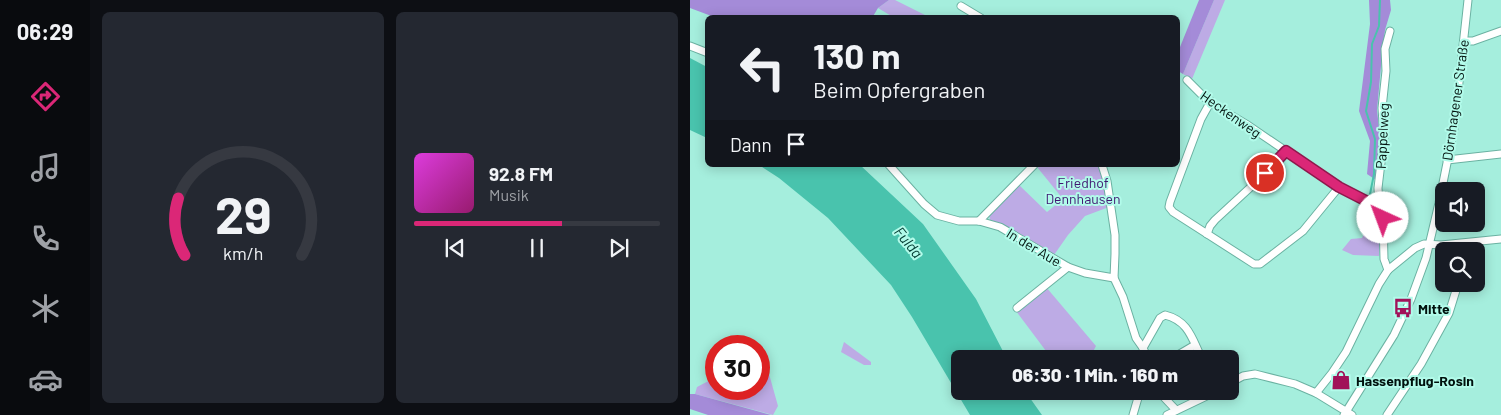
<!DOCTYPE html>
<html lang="de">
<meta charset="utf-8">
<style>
:root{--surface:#171b24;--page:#242831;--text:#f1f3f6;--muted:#9ea1a6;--line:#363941;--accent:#db2777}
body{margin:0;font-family:Barlow,sans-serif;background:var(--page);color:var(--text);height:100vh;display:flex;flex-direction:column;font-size:19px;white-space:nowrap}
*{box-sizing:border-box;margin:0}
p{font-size:16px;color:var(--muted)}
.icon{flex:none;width:28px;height:28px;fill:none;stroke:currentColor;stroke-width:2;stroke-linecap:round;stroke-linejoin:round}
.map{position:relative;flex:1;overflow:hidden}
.drawer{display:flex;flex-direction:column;gap:12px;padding:12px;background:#0d0f14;width:600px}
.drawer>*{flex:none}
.top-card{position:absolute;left:15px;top:15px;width:475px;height:152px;border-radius:8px;box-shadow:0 2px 12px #0003;background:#171b24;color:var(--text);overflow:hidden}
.buttons{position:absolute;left:745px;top:182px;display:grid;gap:10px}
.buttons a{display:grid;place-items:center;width:50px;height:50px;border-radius:8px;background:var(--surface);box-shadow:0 2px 12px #0003;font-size:25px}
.speed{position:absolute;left:15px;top:335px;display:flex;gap:10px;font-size:25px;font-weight:700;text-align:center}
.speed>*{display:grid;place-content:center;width:65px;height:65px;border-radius:50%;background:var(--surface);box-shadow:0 2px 12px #0003;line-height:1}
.speed .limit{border:8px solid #d22;background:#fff;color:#111}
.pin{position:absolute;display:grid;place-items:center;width:42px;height:42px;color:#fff;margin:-21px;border:2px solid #fff;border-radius:50%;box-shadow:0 1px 5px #0007}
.me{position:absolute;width:55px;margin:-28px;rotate:317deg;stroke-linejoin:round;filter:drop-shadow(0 0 4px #0008)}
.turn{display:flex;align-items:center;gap:18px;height:105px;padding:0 25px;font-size:22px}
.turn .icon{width:65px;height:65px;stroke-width:2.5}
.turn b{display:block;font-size:35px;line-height:42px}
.then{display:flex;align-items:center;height:48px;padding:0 25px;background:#0003;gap:10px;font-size:19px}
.drawer .card{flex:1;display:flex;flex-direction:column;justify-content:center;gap:8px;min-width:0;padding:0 18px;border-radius:8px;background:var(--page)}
.drawer .dial{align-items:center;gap:0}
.dial svg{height:130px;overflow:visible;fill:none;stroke:var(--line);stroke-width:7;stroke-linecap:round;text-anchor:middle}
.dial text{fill:var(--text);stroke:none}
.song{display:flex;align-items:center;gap:15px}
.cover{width:60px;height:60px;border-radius:8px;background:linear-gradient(135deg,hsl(300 70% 55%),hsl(320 70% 35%))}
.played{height:5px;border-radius:2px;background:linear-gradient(90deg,var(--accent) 60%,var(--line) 60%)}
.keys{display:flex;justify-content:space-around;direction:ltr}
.drawer .tiles{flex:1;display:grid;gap:12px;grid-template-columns:repeat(2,1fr)}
.trip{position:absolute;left:261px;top:350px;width:288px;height:50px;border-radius:8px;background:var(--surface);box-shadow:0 2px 12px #0003;font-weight:800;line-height:50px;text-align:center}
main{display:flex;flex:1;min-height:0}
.menu{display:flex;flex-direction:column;width:90px;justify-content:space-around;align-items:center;background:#090b0e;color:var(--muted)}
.menu .icon{width:35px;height:35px}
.menu .selected{color:var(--accent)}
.menu b{font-size:22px;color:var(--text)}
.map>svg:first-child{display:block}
.green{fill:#bdabe5}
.forest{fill:#a48bd8}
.water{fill:#49c3ad}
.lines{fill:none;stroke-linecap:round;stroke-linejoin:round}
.stream{stroke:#49c3ad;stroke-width:2}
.minor-casing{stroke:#6bb2a2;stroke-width:9}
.minor{stroke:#fff;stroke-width:7}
.route-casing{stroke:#8e194d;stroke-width:12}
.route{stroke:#db2777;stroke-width:9}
.labels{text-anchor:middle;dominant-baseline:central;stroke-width:4;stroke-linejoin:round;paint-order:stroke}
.street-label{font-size:14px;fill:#00110d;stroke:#b2fbea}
.park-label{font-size:14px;fill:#3f1670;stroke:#b2fbea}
.poi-label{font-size:14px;font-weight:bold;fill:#00110d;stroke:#b2fbea;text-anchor:start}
.water-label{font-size:15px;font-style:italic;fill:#003930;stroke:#b2fbea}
</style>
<main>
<nav class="menu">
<b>06:29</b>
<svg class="icon selected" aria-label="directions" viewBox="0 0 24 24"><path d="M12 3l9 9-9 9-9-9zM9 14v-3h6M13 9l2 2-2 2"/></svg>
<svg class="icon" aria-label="music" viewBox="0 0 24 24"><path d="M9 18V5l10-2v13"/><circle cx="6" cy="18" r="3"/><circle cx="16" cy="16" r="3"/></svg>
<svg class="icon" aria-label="phone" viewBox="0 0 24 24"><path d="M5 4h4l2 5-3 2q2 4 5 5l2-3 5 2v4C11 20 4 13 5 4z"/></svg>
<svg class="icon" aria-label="climate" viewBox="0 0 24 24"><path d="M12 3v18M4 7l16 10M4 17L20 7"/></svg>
<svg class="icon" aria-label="car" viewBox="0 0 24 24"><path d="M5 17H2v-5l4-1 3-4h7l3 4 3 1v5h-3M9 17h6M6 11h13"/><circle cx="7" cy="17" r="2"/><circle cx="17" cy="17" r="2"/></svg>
</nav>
<section class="drawer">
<div class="tiles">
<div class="card dial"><svg viewBox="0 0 100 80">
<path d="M14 69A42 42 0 1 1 86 69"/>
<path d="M14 69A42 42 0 0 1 10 34" stroke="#db2777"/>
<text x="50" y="56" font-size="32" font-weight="700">29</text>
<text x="50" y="72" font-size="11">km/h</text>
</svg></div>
<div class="card">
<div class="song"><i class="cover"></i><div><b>92.8 FM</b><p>Musik</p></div></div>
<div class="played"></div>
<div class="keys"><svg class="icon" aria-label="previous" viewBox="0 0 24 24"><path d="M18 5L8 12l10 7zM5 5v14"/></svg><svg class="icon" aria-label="pause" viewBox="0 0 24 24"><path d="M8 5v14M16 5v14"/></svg><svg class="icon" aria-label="next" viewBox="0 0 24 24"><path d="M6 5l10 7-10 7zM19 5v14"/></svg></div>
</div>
</div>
</section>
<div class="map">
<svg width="811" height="415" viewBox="0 0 811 415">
<rect width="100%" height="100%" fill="#a5eedd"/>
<g class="green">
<path d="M 199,0 L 205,0 L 239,17 L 203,17 L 188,8 Z"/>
<path d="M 524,0 L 535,0 L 502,79 L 493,74 Z"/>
<path d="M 349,165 L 411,165 L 419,207 L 395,216 L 378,235 L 364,255 L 300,220 L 299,214 L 328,184 L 357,212 L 373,199 L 347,167 Z"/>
<path d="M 678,226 L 691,227 L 689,256 L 663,255 L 652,250 L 661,239 L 672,238 Z"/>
<path d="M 356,287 L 406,346 L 399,359 L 362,359 L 326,311 Z"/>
<path d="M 154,342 L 181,362 L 181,365 L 174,365 L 151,352 Z"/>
<path d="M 74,356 L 88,406 L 83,415 L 5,394 L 7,387 L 26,377 L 26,389 L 69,389 L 69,358 Z"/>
</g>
<g class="forest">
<path d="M 0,0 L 199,0 L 188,8 L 182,18 L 24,17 L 0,8 Z"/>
<path d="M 509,0 L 524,0 L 493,74 L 488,71 L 488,52 Z"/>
<path d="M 679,0 L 700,0 L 701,10 L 695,30 L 691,66 L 687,110 L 690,137 L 686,180 L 677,174 L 680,141 L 669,111 L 680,24 Z"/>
<path d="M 0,394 L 5,394 L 81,415 L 18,415 L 0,409 Z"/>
</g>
<g class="water">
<path d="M 0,58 L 17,67 L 17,138 L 0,130 Z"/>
<path d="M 69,165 L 170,165 L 233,224 L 286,299 L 317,359 L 270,359 L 270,391 L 335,391 L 352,415 L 280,415 L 222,317 L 201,285 L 138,218 L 89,178 Z"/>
</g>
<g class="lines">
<path class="stream" d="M 680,194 L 684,174 L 685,139 L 676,111 L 681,82 L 682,44 L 689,26 L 690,0"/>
<defs>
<g id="minor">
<path d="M 271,6 L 291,18"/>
<path d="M 774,41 L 783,41 L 811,31"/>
<path d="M 0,46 L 18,53"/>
<path d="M 497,80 L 519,102 L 556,124 L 649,187 L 689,208"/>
<path d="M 521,101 L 511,119 L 480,202 L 479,207 L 483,212 L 564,264 L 570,264 L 613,231 L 649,187"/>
<path d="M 757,160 L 811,154"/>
<path d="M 199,165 L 234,204 L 247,215 L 269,221 L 289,221 L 310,227 L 378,267"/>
<path d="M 412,165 L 417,181 L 425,235 L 425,254 L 424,278 L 433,297 L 446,338 L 453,348 L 458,359"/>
<path d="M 289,221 L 344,165"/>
<path d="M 517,234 L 520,226 L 525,220 L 564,184 L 596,151"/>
<path d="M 698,270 L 694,259 L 693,218 L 689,208 L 688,188 L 694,137 L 692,108 L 696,71 L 695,49 L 700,31"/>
<path d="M 327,308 L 378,267 L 395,273 L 424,278"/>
<path d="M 453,348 L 470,318 L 475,315 C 499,321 502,339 512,359"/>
<path d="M 472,359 L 488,355 L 505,345"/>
<path d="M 540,383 L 553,376 L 565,374 L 605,384 L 626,393 L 662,415"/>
<path d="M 468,391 L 486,410"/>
<path d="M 626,393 L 642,373 L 656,352 L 689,284 L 698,270 L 725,248 L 734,244 L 751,245 L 811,239"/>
<path d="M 443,415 L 450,391"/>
<path d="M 477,415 L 527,391"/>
<path d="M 654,415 L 704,335 L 721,299 L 736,258 L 749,203 L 764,128 L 778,0"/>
<path d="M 697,415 L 731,364 L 759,313 L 768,284"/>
</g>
</defs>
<use href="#minor" class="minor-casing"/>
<use href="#minor" class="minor"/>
</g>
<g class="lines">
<defs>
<path id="route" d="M 575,173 L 596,151 L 649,187 L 690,208 L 693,218"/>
</defs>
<use href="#route" class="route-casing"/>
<use href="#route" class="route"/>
</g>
<defs>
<symbol id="bus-bare" viewBox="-9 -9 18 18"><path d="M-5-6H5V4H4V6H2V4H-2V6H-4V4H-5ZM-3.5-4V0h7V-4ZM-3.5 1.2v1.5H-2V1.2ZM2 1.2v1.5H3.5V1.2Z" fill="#a11159" stroke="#b2fbea" stroke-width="2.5" paint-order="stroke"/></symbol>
<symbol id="shop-bare" viewBox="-9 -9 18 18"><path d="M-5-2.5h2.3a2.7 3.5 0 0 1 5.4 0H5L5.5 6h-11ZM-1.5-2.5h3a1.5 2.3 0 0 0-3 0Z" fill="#a11159" stroke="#b2fbea" stroke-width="2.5" paint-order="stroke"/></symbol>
</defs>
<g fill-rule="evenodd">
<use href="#bus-bare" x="699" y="294" width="28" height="28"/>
<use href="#shop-bare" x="637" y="366" width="28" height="28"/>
</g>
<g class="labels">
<g class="street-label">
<text transform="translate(765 100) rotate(-82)">Dörnhagener Straße</text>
<text transform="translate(541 114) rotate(35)">Heckenweg</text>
<text transform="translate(692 136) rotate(-87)">Pappelweg</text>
<text transform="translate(344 247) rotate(31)">In der Aue</text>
</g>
<g class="park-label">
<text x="393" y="182">Friedhof<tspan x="393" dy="16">Dennhausen</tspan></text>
</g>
<g class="poi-label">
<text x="728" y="308">Mitte</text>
<text x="666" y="380">Hassenpflug-Rosin</text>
</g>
<g class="water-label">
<text transform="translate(219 242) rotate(51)">Fulda</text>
</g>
</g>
</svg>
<div class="buttons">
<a><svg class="icon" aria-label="sound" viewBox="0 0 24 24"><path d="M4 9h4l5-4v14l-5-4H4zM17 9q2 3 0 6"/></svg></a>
<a><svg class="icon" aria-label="search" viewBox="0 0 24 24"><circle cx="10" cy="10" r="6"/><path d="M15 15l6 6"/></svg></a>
</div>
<div class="speed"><div class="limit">30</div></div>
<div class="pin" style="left:575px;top:173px;background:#d93025"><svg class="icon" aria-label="arrive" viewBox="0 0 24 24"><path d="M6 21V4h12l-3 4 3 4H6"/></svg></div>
<svg class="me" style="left:693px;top:218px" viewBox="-20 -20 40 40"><circle r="19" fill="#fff"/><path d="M0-13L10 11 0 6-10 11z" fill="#db2777"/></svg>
<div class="trip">06:30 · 1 Min. · 160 m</div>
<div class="top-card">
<div class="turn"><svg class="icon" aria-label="left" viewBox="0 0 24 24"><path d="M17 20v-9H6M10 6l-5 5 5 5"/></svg><div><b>130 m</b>Beim Opfergraben</div></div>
<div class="then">Dann<svg class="icon" aria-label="arrive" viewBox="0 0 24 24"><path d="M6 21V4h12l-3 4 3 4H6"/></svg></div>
</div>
</div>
</main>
